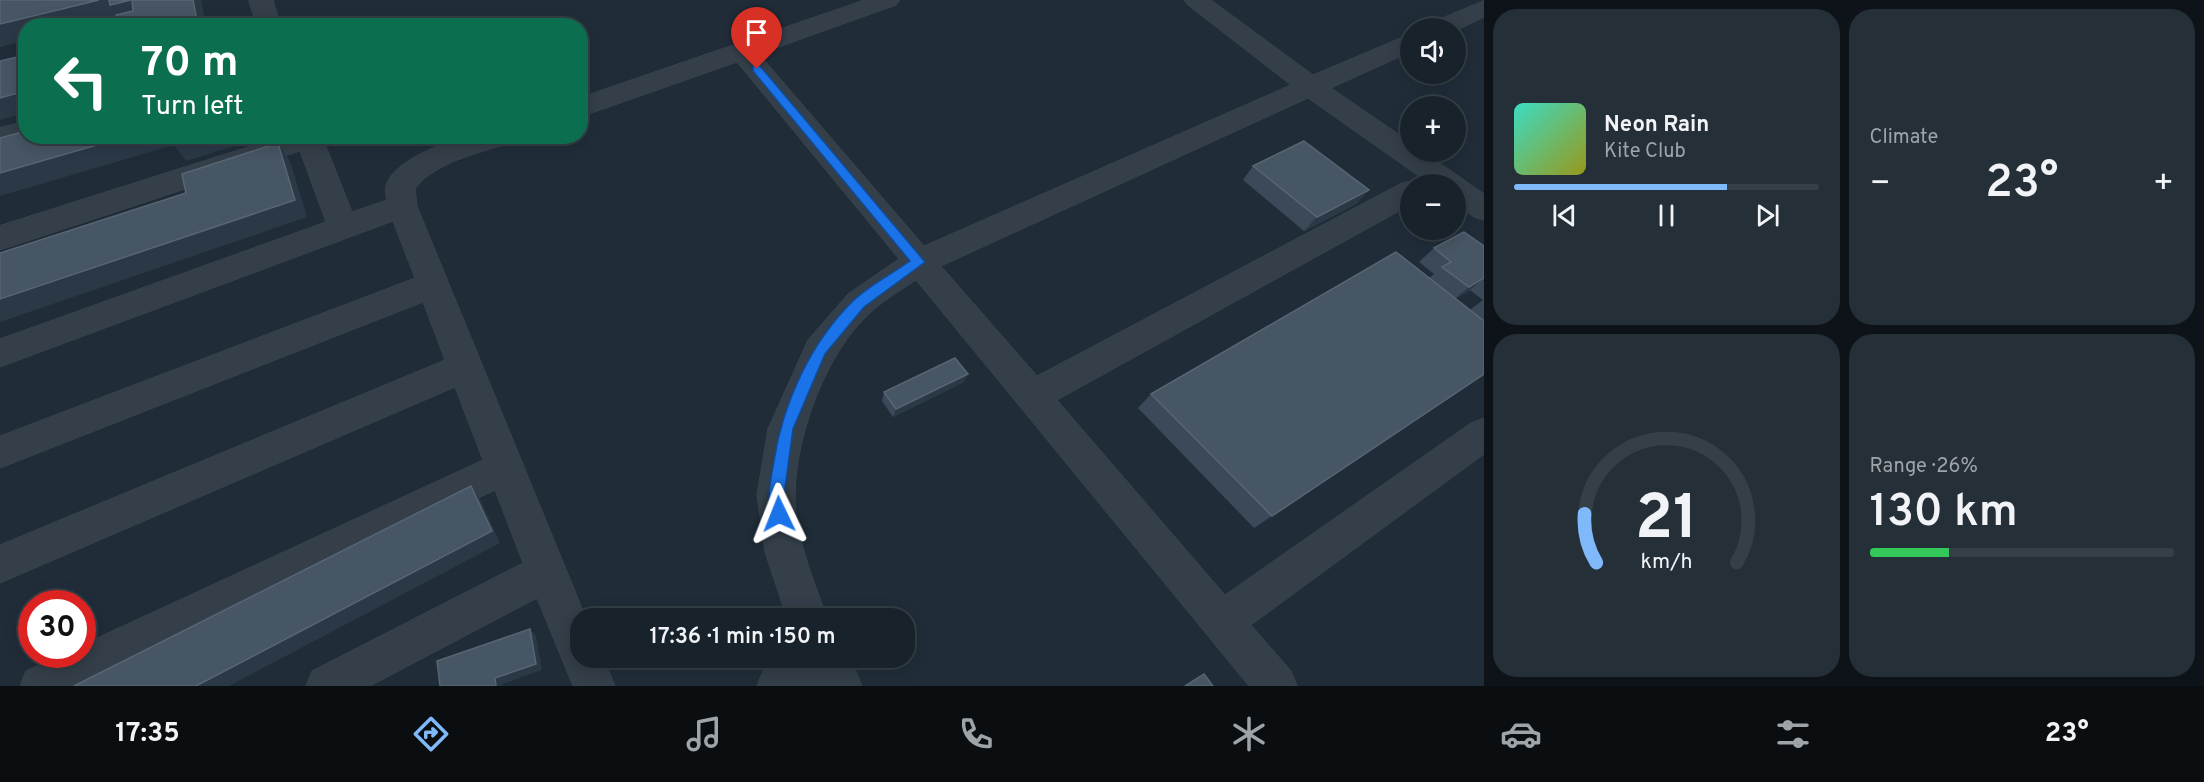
<!DOCTYPE html>
<meta charset="utf-8">
<style>
:root{--surface:#18222b;--page:#252f37;--text:#f1f3f6;--muted:#9fa4a9;--line:#363f47;--accent:#7fb9fa}
body{margin:0;font-family:Overpass,sans-serif;background:var(--page);color:var(--text);height:100vh;display:flex;flex-direction:column;font-size:22px;white-space:nowrap}
*{box-sizing:border-box;margin:0}
p{font-size:20px;color:var(--muted)}
.icon{flex:none;width:33px;height:33px;fill:none;stroke:currentColor;stroke-width:2;stroke-linecap:round;stroke-linejoin:round}
.map{position:relative;flex:1;overflow:hidden}
.side{display:flex;flex-direction:column;gap:9px;padding:9px;background:#0d1318;width:720px}
.side>*{flex:none}
.guide{position:absolute;left:18px;top:18px;width:570px;height:126px;border-radius:24px;box-shadow:0 3px 15px #0003,0 0 0 2px var(--line);background:#0b6e4f;color:#fff;overflow:hidden}
.buttons{position:absolute;left:1400px;top:18px;display:grid;gap:12px}
.buttons a{display:grid;place-items:center;width:66px;height:66px;border-radius:50%;background:var(--surface);box-shadow:0 3px 15px #0003,0 0 0 2px var(--line);font-size:30px}
.speed{position:absolute;left:18px;top:590px;display:flex;gap:12px;font-size:30px;font-weight:700;text-align:center}
.speed>*{display:grid;place-content:center;width:78px;height:78px;border-radius:50%;background:var(--surface);box-shadow:0 3px 15px #0003,0 0 0 2px var(--line);line-height:1}
.speed .limit{border:9px solid #d22;background:#fff;color:#111}
.pin{position:absolute;display:grid;place-items:center;width:51px;height:51px;color:#fff;margin:-62px -26px;border-radius:50% 50% 50% 0;rotate:-45deg;box-shadow:0 0 6px #0007}
.pin .icon{rotate:45deg}
.me{position:absolute;width:66px;margin:-33px;rotate:358deg;stroke-linejoin:round;filter:drop-shadow(0 0 4px #0008)}
.turn{display:flex;align-items:center;gap:21px;height:126px;padding:0 24px;font-size:27px}
.turn .icon{width:78px;height:78px;stroke-width:2.5}
.turn b{display:block;font-size:42px;line-height:51px}
.big{font-size:45px;font-weight:600;line-height:1.1}
.side .tile{flex:1;display:flex;flex-direction:column;justify-content:center;gap:9px;min-width:0;padding:0 21px;border-radius:24px;background:var(--page)}
.side .dial{align-items:center;gap:0}
.dial svg{height:156px;overflow:visible;fill:none;stroke:var(--line);stroke-width:7;stroke-linecap:round;text-anchor:middle}
.dial text{fill:var(--text);stroke:none}
.song{display:flex;align-items:center;gap:18px}
.cover{width:72px;height:72px;border-radius:9px;background:linear-gradient(135deg,hsl(170 70% 55%),hsl(60 70% 35%))}
.played{height:6px;border-radius:3px;background:linear-gradient(90deg,var(--accent) 70%,var(--line) 70%)}
.keys{display:flex;justify-content:space-around;direction:ltr}
.heat{display:flex;justify-content:space-between;align-items:center;font-size:33px;direction:ltr}
.charge{height:9px;border-radius:4px;background:linear-gradient(90deg,#34c759 26%,var(--line) 0)}
.side .tiles{flex:1;display:grid;gap:9px;grid-template-columns:repeat(2,1fr)}
.trip{position:absolute;left:570px;top:608px;width:345px;height:60px;border-radius:24px;background:var(--surface);box-shadow:0 3px 15px #0003,0 0 0 2px var(--line);font-weight:600;line-height:60px;text-align:center}
.dock{display:flex;height:96px;justify-content:space-around;align-items:center;background:#0a0e11;color:var(--muted)}
.dock .icon{width:42px;height:42px}
.dock .on{color:var(--accent)}
.dock b{font-size:27px;color:var(--text)}
main{display:flex;flex:1;min-height:0}
.map>svg:first-child{display:block}
.lines{fill:none;stroke-linecap:round;stroke-linejoin:round}
.minor-casing{stroke:#3d4853;stroke-width:1}
.minor{fill:#343f49;fill-rule:evenodd}
.wall{fill:#3b4958;fill-rule:evenodd}
.shaded-wall{fill:#2b3947}
.building{fill:#475664;stroke:#586573;stroke-width:1.5}
.route{fill:#1a73e8;stroke:#114b97;stroke-width:1.5}
</style>
<main>
<div class="map">
<svg width="1484" height="686" viewBox="0 0 1484 686">
<rect width="100%" height="100%" fill="#202d39"/>
<g class="lines">
<defs>
<g id="minor">
<path d="M 249,0 L 273,0 L 281,26 L 257,26 Z"/>
<path d="M 865,0 L 900,0 L 896,5 L 759,54 L 924,246 L 1291,85 L 1188,5 L 1184,0 L 1211,0 L 1313,75 L 1410,34 L 1410,52 L 1331,88 L 1410,142 L 1410,152 L 1424,152 L 1484,194 L 1484,220 L 1474,217 L 1455,203 L 1455,184 L 1430,184 L 1308,98 L 941,266 L 1037,376 L 1400,184 L 1410,181 L 1420,184 L 1410,184 L 1410,205 L 1057,400 L 1225,595 L 1471,423 L 1484,418 L 1484,454 L 1251,625 L 1291,671 L 1297,686 L 1249,686 L 916,280 C 901,290 884,300 871,312 C 826,352 796,435 795,494 C 794,534 814,581 827,618 L 787,618 L 765,552 L 757,495 L 768,429 L 808,340 L 848,294 L 899,259 L 737,62 L 580,117 L 580,98 Z"/>
<path d="M 1484,1 L 1484,17 L 1455,31 L 1455,28 L 1428,28 L 1431,23 Z"/>
<path d="M 26,122 L 26,136 L 36,138 L 0,148 L 0,128 Z"/>
<path d="M 283,136 L 322,136 L 352,212 L 387,200 C 386,196 385,190 386,186 C 391,162 445,141 466,137 C 481,134 498,136 512,136 L 509,143 C 477,154 438,161 415,188 L 417,206 L 586,618 L 580,618 L 580,657 L 603,657 L 615,686 L 573,686 L 537,598 L 370,686 L 306,686 L 312,671 L 523,563 L 495,490 L 87,686 L 20,686 L 26,671 L 63,654 L 82,654 L 82,645 L 483,460 L 455,387 L 0,583 L 0,545 L 445,360 L 423,302 L 0,468 L 0,436 L 415,278 L 393,221 L 0,367 L 0,339 L 326,222 L 300,151 L 0,250 L 0,226 Z"/>
<path d="M 790,657 L 844,657 L 856,671 L 862,686 L 757,686 L 763,671 Z"/>
</g>
</defs>
<use href="#minor" class="minor-casing"/>
<use href="#minor" class="minor"/>
</g>
<g class="wall">
<path d="M 1253,166 L 1369,190 L 1356,204 L 1304,231 L 1243,180 Z"/>
<path d="M 1484,246 L 1484,374 L 1254,528 L 1138,408 L 1151,394 L 1429,278 L 1434,274 L 1419,262 L 1434,248 ZM 1470,290 L 1483,300 L 1470,310 L 1455,299 Z"/>
<path d="M 964,382 L 893,417 L 882,401 L 884,392 Z"/>
</g>
<g class="shaded-wall">
<path d="M 99,0 L 132,0 L 144,18 L 118,17 L 84,26 L 26,26 L 26,40 L 0,47 L 0,24 Z"/>
<path d="M 193,0 L 201,0 L 206,26 L 198,26 Z"/>
<path d="M 26,91 L 26,113 L 0,120 L 0,98 Z"/>
<path d="M 128,136 L 267,136 L 186,161 L 174,145 L 0,196 L 0,173 Z"/>
<path d="M 278,143 L 290,161 L 307,217 L 0,322 L 0,299 Z"/>
<path d="M 1369,190 L 1356,204 L 1304,231 L 1317,217 Z"/>
<path d="M 1484,278 L 1470,290 L 1452,301 L 1469,287 Z"/>
<path d="M 968,374 L 964,382 L 893,417 L 896,409 Z"/>
<path d="M 471,486 L 480,499 L 500,543 L 229,686 L 196,686 Z"/>
<path d="M 530,629 L 536,636 L 542,670 L 502,684 L 503,686 L 496,686 L 495,678 Z"/>
</g>
<g class="building">
<path d="M 0,0 L 99,0 L 0,24 Z"/>
<path d="M 109,0 L 131,0 L 110,5 Z"/>
<path d="M 132,0 L 193,0 L 198,26 L 117,26 L 116,15 L 133,11 Z"/>
<path d="M 26,55 L 26,91 L 0,98 L 0,61 Z"/>
<path d="M 26,131 L 26,136 L 128,136 L 0,173 L 0,138 Z"/>
<path d="M 171,136 L 194,136 L 172,143 Z"/>
<path d="M 1304,141 L 1369,190 L 1317,217 L 1253,166 Z"/>
<path d="M 278,143 L 295,200 L 0,299 L 0,253 L 186,193 L 182,174 Z"/>
<path d="M 1464,232 L 1484,246 L 1484,278 L 1469,287 L 1442,267 L 1451,262 L 1434,248 Z"/>
<path d="M 1396,252 L 1484,321 L 1484,374 L 1272,516 L 1151,394 Z"/>
<path d="M 955,358 L 968,374 L 896,409 L 884,392 Z"/>
<path d="M 471,486 L 492,531 L 196,686 L 74,686 Z"/>
<path d="M 530,629 L 536,664 L 495,678 L 496,686 L 440,686 L 437,661 Z"/>
<path d="M 1204,674 L 1213,686 L 1185,686 Z"/>
</g>
<path class="route" d="M 757,65 L 760,66 L 925,262 L 864,307 L 825,354 L 793,429 L 784,495 L 786,514 L 784,519 L 779,521 L 773,519 C 765,501 771,480 774,461 C 783,402 811,342 854,300 C 870,285 892,274 910,261 L 753,71 L 753,66 Z"/>
</svg>
<div class="buttons">
<a><svg class="icon" aria-label="sound" viewBox="0 0 24 24"><path d="M4 9h4l5-4v14l-5-4H4zM17 9q2 3 0 6"/></svg></a>
<a>+</a>
<a>−</a>
</div>
<div class="speed"><div class="limit">30</div></div>
<div class="pin" style="left:757px;top:69px;background:#d93025"><svg class="icon" aria-label="arrive" viewBox="0 0 24 24"><path d="M6 21V4h12l-3 4 3 4H6"/></svg></div>
<svg class="me" style="left:779px;top:514px" viewBox="-20 -20 40 40"><path d="M0-17L14 15 0 8-14 15z" fill="#1a73e8" stroke="#fff" stroke-width="4"/></svg>
<div class="trip">17:36 · 1 min · 150 m</div>
<div class="guide">
<div class="turn"><svg class="icon" aria-label="left" viewBox="0 0 24 24"><path d="M17 20v-9H6M10 6l-5 5 5 5"/></svg><div><b>70 m</b>Turn left</div></div>
</div>
</div>
<section class="side">
<div class="tiles">
<div class="tile">
<div class="song"><i class="cover"></i><div><b>Neon Rain</b><p>Kite Club</p></div></div>
<div class="played"></div>
<div class="keys"><svg class="icon" aria-label="previous" viewBox="0 0 24 24"><path d="M18 5L8 12l10 7zM5 5v14"/></svg><svg class="icon" aria-label="pause" viewBox="0 0 24 24"><path d="M8 5v14M16 5v14"/></svg><svg class="icon" aria-label="next" viewBox="0 0 24 24"><path d="M6 5l10 7-10 7zM19 5v14"/></svg></div>
</div>
<div class="tile"><p>Climate</p>
<div class="heat"><a>−</a><b class="big">23°</b><a>+</a></div>
</div>
<div class="tile dial"><svg viewBox="0 0 100 80">
<path d="M14 69A42 42 0 1 1 86 69"/>
<path d="M14 69A42 42 0 0 1 8 44" stroke="#7fb9fa"/>
<text x="50" y="56" font-size="32" font-weight="700">21</text>
<text x="50" y="72" font-size="11">km/h</text>
</svg></div>
<div class="tile"><p>Range · 26%</p><b class="big">130 km</b><div class="charge"></div></div>
</div>
</section>
</main>
<nav class="dock">
<b>17:35</b>
<svg class="icon on" aria-label="directions" viewBox="0 0 24 24"><path d="M12 3l9 9-9 9-9-9zM9 14v-3h6M13 9l2 2-2 2"/></svg>
<svg class="icon" aria-label="music" viewBox="0 0 24 24"><path d="M9 18V5l10-2v13"/><circle cx="6" cy="18" r="3"/><circle cx="16" cy="16" r="3"/></svg>
<svg class="icon" aria-label="phone" viewBox="0 0 24 24"><path d="M5 4h4l2 5-3 2q2 4 5 5l2-3 5 2v4C11 20 4 13 5 4z"/></svg>
<svg class="icon" aria-label="climate" viewBox="0 0 24 24"><path d="M12 3v18M4 7l16 10M4 17L20 7"/></svg>
<svg class="icon" aria-label="car" viewBox="0 0 24 24"><path d="M5 17H2v-5l4-1 3-4h7l3 4 3 1v5h-3M9 17h6M6 11h13"/><circle cx="7" cy="17" r="2"/><circle cx="17" cy="17" r="2"/></svg>
<svg class="icon" aria-label="filters" viewBox="0 0 24 24"><path d="M4 7h16M4 17h16"/><circle cx="9" cy="7" r="2"/><circle cx="15" cy="17" r="2"/></svg>
<b>23°</b>
</nav>
